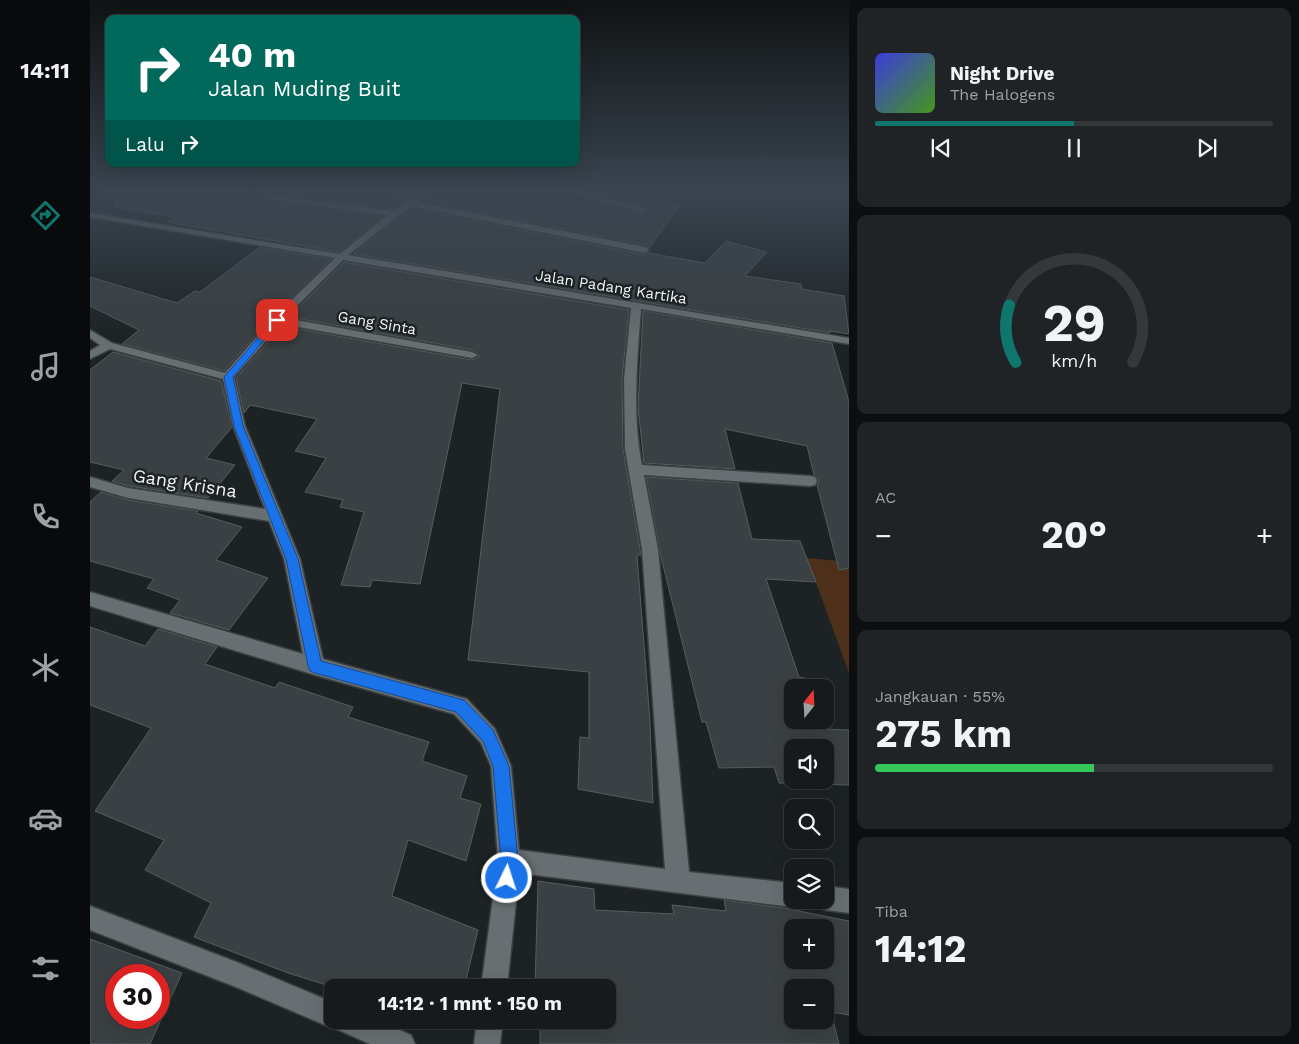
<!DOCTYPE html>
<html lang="id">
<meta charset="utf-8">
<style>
:root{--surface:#161a1c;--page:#1f2325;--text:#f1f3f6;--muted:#9ea1a3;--line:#35383b;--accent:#0f766e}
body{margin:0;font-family:"Work Sans",sans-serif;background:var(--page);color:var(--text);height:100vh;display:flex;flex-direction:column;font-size:19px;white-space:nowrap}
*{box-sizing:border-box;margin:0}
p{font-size:16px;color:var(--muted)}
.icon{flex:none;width:28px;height:28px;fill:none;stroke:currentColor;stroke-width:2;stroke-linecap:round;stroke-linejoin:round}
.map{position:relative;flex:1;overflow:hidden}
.details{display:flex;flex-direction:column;gap:8px;padding:8px;background:#0c0e0f;width:450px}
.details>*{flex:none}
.banner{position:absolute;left:15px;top:15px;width:475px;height:152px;border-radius:10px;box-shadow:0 5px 20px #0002,0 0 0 1px var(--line);background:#00695c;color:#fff;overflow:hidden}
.needle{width:32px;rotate:18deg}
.fabs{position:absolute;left:694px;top:679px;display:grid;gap:10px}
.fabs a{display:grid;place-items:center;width:50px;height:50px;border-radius:10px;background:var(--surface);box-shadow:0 5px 20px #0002,0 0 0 1px var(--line);font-size:25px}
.speed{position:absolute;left:15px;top:964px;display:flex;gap:10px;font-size:25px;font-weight:700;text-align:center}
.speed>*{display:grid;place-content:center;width:65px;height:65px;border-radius:50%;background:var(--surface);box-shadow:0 5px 20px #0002,0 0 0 1px var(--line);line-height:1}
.speed .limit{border:8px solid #d22;background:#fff;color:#111}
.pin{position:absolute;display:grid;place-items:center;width:42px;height:42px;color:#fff;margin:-21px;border-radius:10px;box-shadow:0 2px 8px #0006}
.me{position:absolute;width:55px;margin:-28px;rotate:4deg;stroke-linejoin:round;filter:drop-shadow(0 0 4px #0008)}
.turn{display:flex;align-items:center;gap:18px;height:105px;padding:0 20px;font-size:22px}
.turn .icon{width:65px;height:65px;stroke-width:2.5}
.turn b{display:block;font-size:35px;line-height:42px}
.then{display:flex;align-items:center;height:48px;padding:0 20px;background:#0003;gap:10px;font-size:19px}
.big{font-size:38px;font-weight:700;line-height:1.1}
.details .tile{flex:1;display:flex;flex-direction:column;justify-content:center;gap:8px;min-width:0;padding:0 18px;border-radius:10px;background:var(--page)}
.details .dial{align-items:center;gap:0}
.dial svg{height:130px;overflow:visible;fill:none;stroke:var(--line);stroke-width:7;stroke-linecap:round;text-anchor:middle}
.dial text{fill:var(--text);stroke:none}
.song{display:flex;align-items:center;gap:15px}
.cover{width:60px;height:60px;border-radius:8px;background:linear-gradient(135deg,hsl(240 70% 55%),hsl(100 70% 35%))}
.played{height:5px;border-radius:2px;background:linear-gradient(90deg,var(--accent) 50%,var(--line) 50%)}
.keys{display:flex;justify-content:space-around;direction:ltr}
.heat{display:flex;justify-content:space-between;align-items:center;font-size:28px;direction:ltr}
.charge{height:8px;border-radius:4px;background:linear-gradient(90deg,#34c759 55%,var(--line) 0)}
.trip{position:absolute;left:234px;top:979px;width:292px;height:50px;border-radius:10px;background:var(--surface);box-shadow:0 5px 20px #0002,0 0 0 1px var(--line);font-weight:700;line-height:50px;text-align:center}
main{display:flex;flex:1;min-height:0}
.dock{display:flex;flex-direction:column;width:90px;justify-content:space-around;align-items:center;background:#090a0b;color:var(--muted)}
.dock .icon{width:35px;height:35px}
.dock .selected{color:var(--accent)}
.dock b{font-size:22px;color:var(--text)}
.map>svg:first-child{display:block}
.green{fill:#4e2f1a}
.building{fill:#3a4043;stroke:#565d60;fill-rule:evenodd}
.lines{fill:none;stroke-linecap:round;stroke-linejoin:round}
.minor-casing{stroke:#3a3f41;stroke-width:3}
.minor{fill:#686f72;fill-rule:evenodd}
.route{fill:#1a73e8;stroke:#114b97}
.labels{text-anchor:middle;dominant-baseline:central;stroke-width:5;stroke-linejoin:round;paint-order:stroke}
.far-street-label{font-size:15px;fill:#f0f4f6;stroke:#1d2325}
.street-label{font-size:18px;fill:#f0f4f6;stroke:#1d2325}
</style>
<main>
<nav class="dock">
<b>14:11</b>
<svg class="icon selected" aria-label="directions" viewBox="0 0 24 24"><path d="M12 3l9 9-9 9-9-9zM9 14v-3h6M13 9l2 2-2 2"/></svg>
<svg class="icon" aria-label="music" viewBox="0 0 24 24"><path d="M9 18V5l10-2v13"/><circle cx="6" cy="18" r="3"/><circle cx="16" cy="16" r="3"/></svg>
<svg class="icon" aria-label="phone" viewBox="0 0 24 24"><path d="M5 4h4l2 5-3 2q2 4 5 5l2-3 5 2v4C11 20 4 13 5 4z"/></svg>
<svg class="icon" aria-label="climate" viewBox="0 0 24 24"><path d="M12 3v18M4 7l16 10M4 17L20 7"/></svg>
<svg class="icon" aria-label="car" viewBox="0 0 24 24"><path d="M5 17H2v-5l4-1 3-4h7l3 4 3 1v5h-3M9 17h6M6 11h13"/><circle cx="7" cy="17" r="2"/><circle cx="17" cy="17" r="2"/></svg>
<svg class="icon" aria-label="filters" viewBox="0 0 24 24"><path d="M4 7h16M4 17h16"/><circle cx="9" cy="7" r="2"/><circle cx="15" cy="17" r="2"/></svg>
</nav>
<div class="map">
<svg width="759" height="1044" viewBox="0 0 759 1044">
<rect width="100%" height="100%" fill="#1d2325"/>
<path class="green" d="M 717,558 L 759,562 L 759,673 Z"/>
<g class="building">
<path d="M 26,191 L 282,191 L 317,199 L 303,209 L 179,193 L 173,196 L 179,201 L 293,216 L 249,252 L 77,222 L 84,217 L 24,207 Z"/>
<path d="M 345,191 L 436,191 L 498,203 L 501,200 L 551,213 L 556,211 L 557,208 L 507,194 L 511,191 L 555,191 L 549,197 L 590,205 L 559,248 L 555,245 L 332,201 Z"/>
<path d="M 321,208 L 555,255 L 558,253 L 615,263 L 636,241 L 677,252 L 655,276 L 711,284 L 712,289 L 754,296 L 759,334 L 739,331 L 740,333 L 263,254 Z"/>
<path d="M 170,247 L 241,259 L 182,317 L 134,371 L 32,344 L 49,330 L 0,306 L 0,277 L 87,303 L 105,291 L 110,292 Z"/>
<path d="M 254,262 L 539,310 L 532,379 L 533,449 L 550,549 L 551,555 L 547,555 L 560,721 L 563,803 L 488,789 L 490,737 L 499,738 L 499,672 L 378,660 L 410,389 L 372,383 L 330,584 L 282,580 L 280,587 L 251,585 L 274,512 L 250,507 L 253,500 L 215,492 L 236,458 L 205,451 L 227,419 L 160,405 L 154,413 L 146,378 L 192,326 L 382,360 L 390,356 L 382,350 L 199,317 Z"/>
<path d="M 553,311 L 742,343 L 759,402 L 759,568 L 749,570 L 727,485 L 729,480 L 724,475 L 717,446 L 635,429 L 645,469 L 554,463 L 548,407 Z"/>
<path d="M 23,352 L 131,381 L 142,427 L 116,458 L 145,465 L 118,498 L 38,486 L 22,481 L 34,470 L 0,462 L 0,370 Z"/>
<path d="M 556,477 L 648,483 L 662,539 L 710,541 L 726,582 L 676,579 L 709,677 L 715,678 L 719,688 L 702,688 L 702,720 L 731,720 L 734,729 L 759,730 L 759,785 L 689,783 L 684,767 L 629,768 L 616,722 L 612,722 L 571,557 ZM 702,748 L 735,748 L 735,780 L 702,780 Z"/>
<path d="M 11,492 L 38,500 L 108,511 L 106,513 L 152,527 L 126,560 L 178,578 L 139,630 L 80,613 L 90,600 L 57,588 L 64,579 L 0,561 L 0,502 Z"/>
<path d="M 0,627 L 55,646 L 68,629 L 127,647 L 115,664 L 185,688 L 189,682 L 263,707 L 258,717 L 339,742 L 332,761 L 377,776 L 370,798 L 391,804 L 376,861 L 318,840 L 302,896 L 388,930 L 374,988 L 246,988 L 198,973 L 104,937 L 121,903 L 55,870 L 74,840 L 5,811 L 61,728 L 0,705 Z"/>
<path d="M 448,881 L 504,889 L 505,910 L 584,914 L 582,905 L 636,911 L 634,900 L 694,908 L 759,921 L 759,1015 L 741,1012 L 749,1044 L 450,1044 L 450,1020 L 518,1020 L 518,988 L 445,988 ZM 702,928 L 735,928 L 735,960 L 702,960 ZM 702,988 L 735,988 L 735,1020 L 702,1020 Z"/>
<path d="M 0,939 L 92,973 L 60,1044 L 0,1044 ZM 26,975 L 69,975 L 69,1018 L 26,1018 Z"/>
</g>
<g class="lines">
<defs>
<g id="minor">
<path d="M 284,191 L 304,191 L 328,195 L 334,191 L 343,191 L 327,202 L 555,247 L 559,250 L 555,253 L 321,206 L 258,255 L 759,338 L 759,344 L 551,309 C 547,361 542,414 552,465 L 720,476 L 725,477 L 727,481 L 725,485 L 720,486 L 554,475 L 568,549 L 599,872 L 702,883 L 702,900 L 712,900 L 710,903 L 702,907 L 429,873 L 417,988 L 391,988 L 408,860 L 401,766 L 391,743 L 364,714 L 225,675 L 0,606 L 0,592 L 213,654 L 194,559 L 179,521 L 38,498 L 0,487 L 0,477 L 38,488 L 175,509 L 143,426 L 133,379 L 20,349 L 0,359 L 0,351 L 10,345 L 0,338 L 0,330 L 22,343 L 135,373 L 183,318 L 245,258 L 0,217 L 0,213 L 250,254 L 297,215 L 179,199 L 175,197 L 179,195 L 303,211 L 322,198 ZM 253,260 L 541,308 L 534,379 L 535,449 L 552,549 L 575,869 L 429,850 L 421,766 L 405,729 L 377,699 L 233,659 L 210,559 L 155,426 L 144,377 L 191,324 L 382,358 L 388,355 L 382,352 L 195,318 Z"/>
<path d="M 474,191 L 487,191 L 555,209 L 551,211 Z"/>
<path d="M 735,886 L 759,889 L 759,913 L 735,910 L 727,906 L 724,900 L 735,900 Z"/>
<path d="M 0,906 L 149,963 L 242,1002 L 242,1020 L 287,1020 L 321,1035 L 325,1044 L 280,1044 L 246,1029 L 245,1027 L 242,1028 L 146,987 L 0,930 Z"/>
<path d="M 387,1020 L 413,1020 L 410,1044 L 384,1044 Z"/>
</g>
</defs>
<use href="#minor" class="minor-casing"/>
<use href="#minor" class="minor"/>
</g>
<linearGradient id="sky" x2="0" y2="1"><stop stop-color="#101314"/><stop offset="0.57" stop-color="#3a4551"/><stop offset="1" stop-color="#3a4551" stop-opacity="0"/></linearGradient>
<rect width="759" height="337" fill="url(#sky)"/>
<path class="route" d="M 184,319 L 191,320 L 143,377 L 153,426 L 208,559 L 231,661 L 370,699 L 375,701 L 403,730 L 419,766 L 428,860 L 423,884 L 417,887 L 411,884 L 408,878 L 411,860 L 403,766 L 393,741 L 366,712 L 225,673 L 220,671 L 218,666 L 196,559 L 144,426 L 134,377 Z"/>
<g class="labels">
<g class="far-street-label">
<text transform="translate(521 287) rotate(9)">Jalan Padang Kartika</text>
<text transform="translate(287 323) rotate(10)">Gang Sinta</text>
</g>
<g class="street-label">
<text transform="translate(95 483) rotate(9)">Gang Krisna</text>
</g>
</g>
</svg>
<div class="fabs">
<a><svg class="needle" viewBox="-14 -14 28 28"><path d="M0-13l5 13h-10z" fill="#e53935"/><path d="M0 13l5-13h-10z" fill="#9ea1a3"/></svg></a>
<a><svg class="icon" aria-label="sound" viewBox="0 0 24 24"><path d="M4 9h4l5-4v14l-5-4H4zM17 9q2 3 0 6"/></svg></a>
<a><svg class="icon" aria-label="search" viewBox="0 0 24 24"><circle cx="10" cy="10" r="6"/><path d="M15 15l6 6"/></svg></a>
<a><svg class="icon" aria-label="layers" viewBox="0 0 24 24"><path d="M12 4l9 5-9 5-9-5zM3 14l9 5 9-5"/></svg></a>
<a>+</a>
<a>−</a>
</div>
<div class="speed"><div class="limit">30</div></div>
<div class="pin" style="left:187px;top:320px;background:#d93025"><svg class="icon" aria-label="arrive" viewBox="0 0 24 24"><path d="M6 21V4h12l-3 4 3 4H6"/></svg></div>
<svg class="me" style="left:417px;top:878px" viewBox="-20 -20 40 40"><circle r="17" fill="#1a73e8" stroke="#fff" stroke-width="3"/><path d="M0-11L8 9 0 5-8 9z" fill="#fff"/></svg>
<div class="trip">14:12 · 1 mnt · 150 m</div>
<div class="banner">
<div class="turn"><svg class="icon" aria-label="right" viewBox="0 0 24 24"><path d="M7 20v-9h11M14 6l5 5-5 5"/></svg><div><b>40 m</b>Jalan Muding Buit</div></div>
<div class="then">Lalu<svg class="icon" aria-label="right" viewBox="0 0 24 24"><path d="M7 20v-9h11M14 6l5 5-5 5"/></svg></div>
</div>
</div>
<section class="details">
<div class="tile">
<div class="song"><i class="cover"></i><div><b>Night Drive</b><p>The Halogens</p></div></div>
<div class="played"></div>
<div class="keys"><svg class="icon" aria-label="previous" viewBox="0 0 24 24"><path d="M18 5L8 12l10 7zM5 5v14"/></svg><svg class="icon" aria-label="pause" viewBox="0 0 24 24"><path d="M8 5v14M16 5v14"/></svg><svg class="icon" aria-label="next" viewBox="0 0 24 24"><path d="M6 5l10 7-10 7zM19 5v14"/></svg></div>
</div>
<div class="tile dial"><svg viewBox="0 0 100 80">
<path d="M14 69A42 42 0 1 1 86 69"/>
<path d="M14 69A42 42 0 0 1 10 34" stroke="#0f766e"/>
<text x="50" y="56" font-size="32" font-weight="700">29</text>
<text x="50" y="72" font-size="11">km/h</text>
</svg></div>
<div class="tile"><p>AC</p>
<div class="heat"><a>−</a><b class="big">20°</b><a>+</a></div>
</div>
<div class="tile"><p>Jangkauan · 55%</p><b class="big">275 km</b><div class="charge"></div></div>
<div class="tile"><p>Tiba</p><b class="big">14:12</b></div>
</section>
</main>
